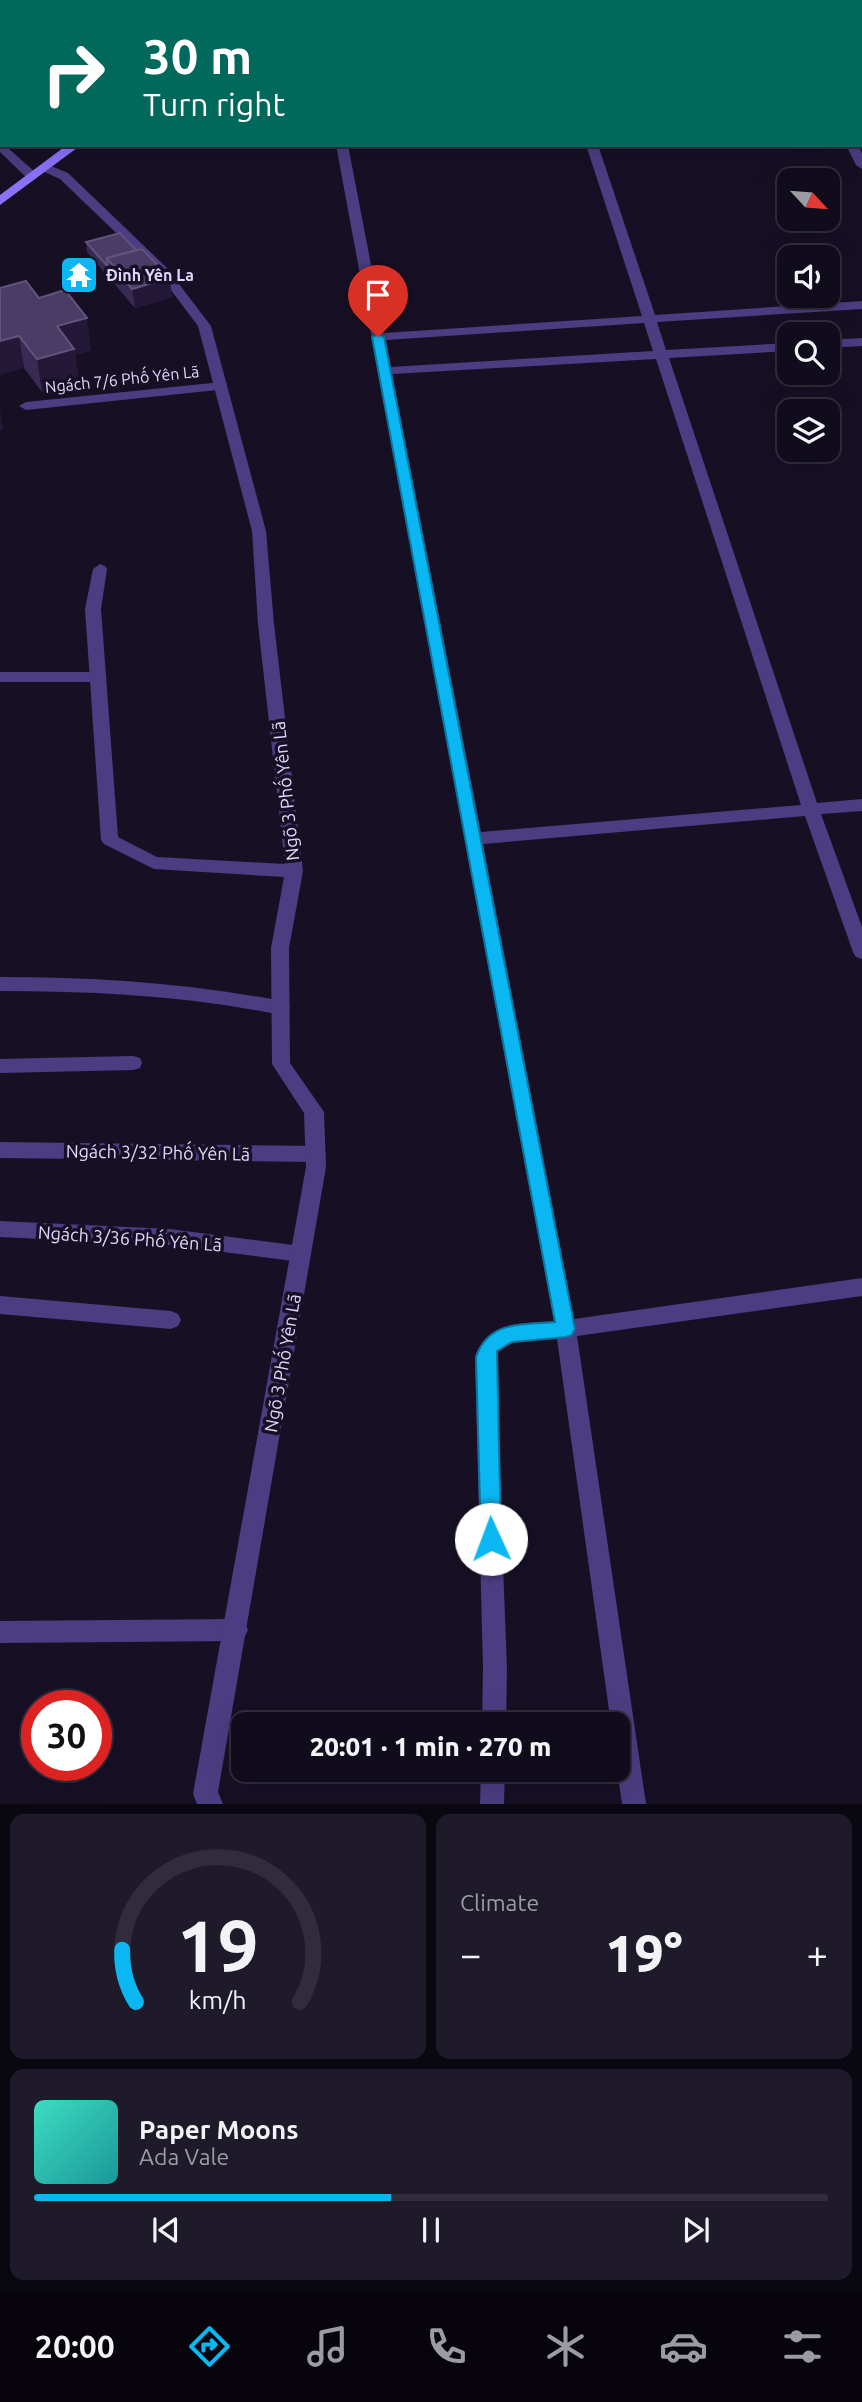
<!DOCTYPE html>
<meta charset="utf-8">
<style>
:root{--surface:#110c1c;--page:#1e1a29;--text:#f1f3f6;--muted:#9c9ba3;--line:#302c3b;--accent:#0bb7f3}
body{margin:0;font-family:Ubuntu,sans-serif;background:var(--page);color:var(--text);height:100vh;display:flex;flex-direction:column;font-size:26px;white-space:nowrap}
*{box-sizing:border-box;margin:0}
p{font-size:23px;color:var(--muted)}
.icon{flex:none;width:38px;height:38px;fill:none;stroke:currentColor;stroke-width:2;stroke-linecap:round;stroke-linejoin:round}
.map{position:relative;height:1804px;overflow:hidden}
.side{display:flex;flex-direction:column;gap:10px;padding:10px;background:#09070f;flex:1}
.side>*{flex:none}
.hud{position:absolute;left:0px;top:0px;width:863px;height:147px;box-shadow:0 7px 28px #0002,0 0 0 2px var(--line);background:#00695c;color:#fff;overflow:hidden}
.needle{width:46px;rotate:116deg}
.tools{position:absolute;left:777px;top:168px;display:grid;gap:14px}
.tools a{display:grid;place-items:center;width:63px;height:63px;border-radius:14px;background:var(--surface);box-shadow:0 7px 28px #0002,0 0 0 2px var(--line);font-size:35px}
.speed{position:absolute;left:21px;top:1690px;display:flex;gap:14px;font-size:35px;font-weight:700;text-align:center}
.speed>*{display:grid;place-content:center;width:91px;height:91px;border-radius:50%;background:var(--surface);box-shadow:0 7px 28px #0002,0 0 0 2px var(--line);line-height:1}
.speed .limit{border:10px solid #d22;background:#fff;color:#111}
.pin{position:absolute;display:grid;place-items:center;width:60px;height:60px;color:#fff;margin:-72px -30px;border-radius:50% 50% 50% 0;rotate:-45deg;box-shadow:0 0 7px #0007}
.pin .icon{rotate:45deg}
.me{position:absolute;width:77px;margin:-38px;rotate:358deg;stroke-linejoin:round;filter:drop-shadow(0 0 5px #0008)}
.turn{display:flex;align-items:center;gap:24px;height:147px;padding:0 28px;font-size:32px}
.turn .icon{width:91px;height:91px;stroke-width:2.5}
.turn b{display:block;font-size:49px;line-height:60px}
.big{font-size:52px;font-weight:800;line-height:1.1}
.side .tile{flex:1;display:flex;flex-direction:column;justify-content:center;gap:10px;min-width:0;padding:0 24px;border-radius:14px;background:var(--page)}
.side .dial{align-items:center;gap:0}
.dial svg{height:182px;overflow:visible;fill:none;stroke:var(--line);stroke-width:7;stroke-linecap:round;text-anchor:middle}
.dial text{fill:var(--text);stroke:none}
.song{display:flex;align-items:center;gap:21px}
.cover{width:84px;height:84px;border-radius:10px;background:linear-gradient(135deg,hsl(170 70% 55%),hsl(180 70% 35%))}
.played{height:7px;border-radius:4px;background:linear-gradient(90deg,var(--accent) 45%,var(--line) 45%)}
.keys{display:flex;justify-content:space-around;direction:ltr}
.heat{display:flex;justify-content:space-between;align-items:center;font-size:38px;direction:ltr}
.side .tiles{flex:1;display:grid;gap:10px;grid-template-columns:1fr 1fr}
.tile:last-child{grid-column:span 2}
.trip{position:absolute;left:231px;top:1712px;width:399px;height:70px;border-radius:14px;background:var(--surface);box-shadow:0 7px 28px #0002,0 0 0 2px var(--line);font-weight:800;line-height:70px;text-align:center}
.tab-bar{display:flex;height:112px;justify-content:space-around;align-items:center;background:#07050b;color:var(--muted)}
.tab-bar .icon{width:49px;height:49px}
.tab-bar .active{color:var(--accent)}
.tab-bar b{font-size:32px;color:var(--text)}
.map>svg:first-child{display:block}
.green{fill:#132b2e}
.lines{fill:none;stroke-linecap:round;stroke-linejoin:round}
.lane{fill:#4b3d81;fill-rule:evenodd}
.street{fill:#4b3d81;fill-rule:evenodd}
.secondary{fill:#8a71f8;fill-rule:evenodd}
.wall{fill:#382a52}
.shaded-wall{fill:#231838}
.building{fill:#4a3c64;stroke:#61547c;stroke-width:2}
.route{fill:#0bb7f3;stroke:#07779e;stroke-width:2}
.labels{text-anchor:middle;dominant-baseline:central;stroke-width:7;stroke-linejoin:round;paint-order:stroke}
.far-poi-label{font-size:16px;font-weight:bold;fill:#e0d5fd;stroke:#171025;text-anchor:start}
.far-street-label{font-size:16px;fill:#e0d5fd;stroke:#171025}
.street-label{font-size:18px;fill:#e0d5fd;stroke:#171025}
</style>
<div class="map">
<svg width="862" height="1804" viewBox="0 0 862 1804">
<rect width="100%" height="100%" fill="#171025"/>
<path class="green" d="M 418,0 L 862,0 L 862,64 L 861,2 L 386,2 Z"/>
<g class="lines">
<g class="lane">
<path d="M 222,382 L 227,383 L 227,389 L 26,410 L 19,406 L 26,402 Z"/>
<path d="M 0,672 L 99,672 L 107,677 L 99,682 L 0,682 Z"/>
<path d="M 0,977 C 95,977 188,983 281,1001 L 287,1003 L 290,1008 L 287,1013 L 281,1015 C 188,996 95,991 0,991 Z"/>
<path d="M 133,1056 L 140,1058 L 142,1063 L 140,1068 L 133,1070 L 0,1073 L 0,1059 Z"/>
<path d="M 0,1142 L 316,1146 L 323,1149 L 326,1154 L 323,1159 L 316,1162 L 0,1158 Z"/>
<path d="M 0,1221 L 170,1229 L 301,1246 L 308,1248 L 311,1254 L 308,1260 L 301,1262 L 170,1245 L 0,1237 Z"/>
<path d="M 0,1296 L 171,1311 L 178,1314 L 181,1320 L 178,1326 L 171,1329 L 0,1314 Z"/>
<path d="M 236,1619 L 244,1622 L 248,1630 L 244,1638 L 236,1641 L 0,1643 L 0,1621 Z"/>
</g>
<g class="street">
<path d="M 10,0 L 20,0 L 21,2 L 11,2 Z"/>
<path d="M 128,0 L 139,0 L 140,2 L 129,2 Z"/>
<path d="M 208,0 L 219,0 L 220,2 L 209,2 Z"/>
<rect x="304" y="0" width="10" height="2"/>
<rect x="861" y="67" width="1" height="6"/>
<path d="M 0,141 L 36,173 L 36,179 L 28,179 L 0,152 Z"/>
<path d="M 336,145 L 348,145 L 384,333 L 642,316 L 586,145 L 598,145 L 655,315 L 862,301 L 862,309 L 657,322 L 666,350 L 789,343 L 789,351 L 669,358 L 817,803 L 862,799 L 862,811 L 821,814 L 862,927 L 862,959 L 856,957 L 853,952 L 805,816 L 483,844 L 574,1319 L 862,1278 L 862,1296 L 577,1336 L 646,1804 L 622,1804 L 617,1769 L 618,1724 L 611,1724 L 557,1339 C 538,1340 504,1337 495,1357 L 507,1669 L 506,1724 L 482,1724 L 483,1669 L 475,1357 C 488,1320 521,1324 554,1321 ZM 644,323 L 653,351 L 391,367 L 386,340 ZM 656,359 L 801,805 L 481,832 L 392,374 Z"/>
<path d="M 846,145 L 858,145 L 862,153 L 862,169 L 856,165 Z"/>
<path d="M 44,163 L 68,173 L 166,267 L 211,326 L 266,531 L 274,624 L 303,871 L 289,948 L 290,1063 L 324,1112 L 326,1167 L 218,1792 L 223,1804 L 197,1804 L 193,1794 L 306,1167 L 304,1113 L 272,1064 L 271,948 L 284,877 L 154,869 L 104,844 L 101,840 L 85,609 L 93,569 L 100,564 L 105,566 L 107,569 L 101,609 L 118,837 L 157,857 L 285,864 L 258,624 L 252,531 L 198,326 L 158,273 L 60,179 L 40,170 L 38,167 Z"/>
<path d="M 862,338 L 862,346 L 828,348 L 828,340 Z"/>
<path d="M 481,1769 L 505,1769 L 504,1804 L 480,1804 Z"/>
</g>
<g class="secondary">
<path d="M 276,0 L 288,0 L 275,2 Z"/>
<path d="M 67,145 L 81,145 L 0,205 L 0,195 Z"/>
</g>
</g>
<g class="wall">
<path d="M 86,242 L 172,297 L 135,308 L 87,252 Z"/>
<path d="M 0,288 L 39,298 L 91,350 L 75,355 L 79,381 L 42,392 L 24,368 Z"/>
</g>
<g class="shaded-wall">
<path d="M 170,278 L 172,297 L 135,308 L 132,289 Z"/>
<path d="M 87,318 L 91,350 L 75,355 L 79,381 L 42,392 L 37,359 L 57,326 Z"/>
<path d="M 19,336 L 24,368 L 0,375 L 0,341 Z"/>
<path d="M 0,410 L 3,429 L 0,431 Z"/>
</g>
<g class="building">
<path d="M 120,233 L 136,250 L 107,258 L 108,267 L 86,242 Z"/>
<path d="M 142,249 L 170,278 L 132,289 L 107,258 Z"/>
<path d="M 26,281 L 39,298 L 65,290 L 87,318 L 57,326 L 74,349 L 37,359 L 19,336 L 0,341 L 0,288 Z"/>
</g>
<path class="route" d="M 378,334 L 384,337 L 575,1329 L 572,1335 L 566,1337 L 512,1342 L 497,1351 L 501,1539 L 498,1545 L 491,1548 L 484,1545 L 481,1539 L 476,1357 C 489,1320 522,1325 555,1322 L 372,337 Z"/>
<defs>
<symbol id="temple-square" viewBox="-11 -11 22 22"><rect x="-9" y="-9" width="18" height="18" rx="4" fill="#0bb7f3" stroke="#171025"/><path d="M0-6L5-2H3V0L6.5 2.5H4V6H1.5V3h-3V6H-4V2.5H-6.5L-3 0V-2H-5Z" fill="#fff"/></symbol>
</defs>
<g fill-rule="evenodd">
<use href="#temple-square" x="57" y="253" width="44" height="44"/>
</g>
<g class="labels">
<g class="far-poi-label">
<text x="106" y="275">Đình Yên La</text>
</g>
<g class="far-street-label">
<text transform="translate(122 379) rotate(-6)">Ngách 7/6 Phố Yên Lã</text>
</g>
<g class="street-label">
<text transform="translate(285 791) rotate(-96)">Ngõ 3 Phố Yên Lã</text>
<text transform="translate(158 1152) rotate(1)">Ngách 3/32 Phố Yên Lã</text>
<text transform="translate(130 1238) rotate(4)">Ngách 3/36 Phố Yên Lã</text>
<text transform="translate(282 1363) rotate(-80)">Ngõ 3 Phố Yên Lã</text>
</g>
</g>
</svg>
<div class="tools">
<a><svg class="needle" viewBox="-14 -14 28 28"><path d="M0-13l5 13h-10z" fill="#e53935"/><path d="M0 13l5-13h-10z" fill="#9c9ba3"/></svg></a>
<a><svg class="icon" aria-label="sound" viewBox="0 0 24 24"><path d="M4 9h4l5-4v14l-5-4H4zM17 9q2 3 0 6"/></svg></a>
<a><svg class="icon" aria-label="search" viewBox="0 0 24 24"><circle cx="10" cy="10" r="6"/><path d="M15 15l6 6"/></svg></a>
<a><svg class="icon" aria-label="layers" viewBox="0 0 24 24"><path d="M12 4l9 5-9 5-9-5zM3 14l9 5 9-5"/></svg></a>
</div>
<div class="speed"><div class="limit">30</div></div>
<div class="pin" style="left:378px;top:337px;background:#d93025"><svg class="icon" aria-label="arrive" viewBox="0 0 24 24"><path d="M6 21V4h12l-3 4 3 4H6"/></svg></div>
<svg class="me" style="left:491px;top:1539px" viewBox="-20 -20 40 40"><circle r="19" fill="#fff"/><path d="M0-13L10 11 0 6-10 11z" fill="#0bb7f3"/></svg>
<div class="trip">20:01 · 1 min · 270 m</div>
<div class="hud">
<div class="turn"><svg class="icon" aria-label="right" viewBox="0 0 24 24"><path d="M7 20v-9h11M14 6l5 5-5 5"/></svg><div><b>30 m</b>Turn right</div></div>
</div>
</div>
<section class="side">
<div class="tiles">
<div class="tile dial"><svg viewBox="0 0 100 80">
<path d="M14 69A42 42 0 1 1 86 69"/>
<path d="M14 69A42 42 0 0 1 8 46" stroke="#0bb7f3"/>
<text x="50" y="56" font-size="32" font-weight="700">19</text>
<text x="50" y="72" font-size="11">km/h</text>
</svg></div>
<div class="tile"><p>Climate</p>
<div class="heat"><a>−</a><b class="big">19°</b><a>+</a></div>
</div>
<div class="tile">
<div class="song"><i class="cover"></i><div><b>Paper Moons</b><p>Ada Vale</p></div></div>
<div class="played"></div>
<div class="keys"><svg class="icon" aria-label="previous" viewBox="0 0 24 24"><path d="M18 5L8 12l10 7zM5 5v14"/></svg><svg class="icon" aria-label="pause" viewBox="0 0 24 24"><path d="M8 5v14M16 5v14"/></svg><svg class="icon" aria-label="next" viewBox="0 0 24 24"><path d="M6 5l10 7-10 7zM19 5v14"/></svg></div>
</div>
</div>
</section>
<nav class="tab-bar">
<b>20:00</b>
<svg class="icon active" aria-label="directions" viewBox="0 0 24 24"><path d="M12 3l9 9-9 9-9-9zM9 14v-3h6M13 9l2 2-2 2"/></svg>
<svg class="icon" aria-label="music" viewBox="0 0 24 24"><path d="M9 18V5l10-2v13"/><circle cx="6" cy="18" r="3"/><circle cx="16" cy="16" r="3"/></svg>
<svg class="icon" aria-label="phone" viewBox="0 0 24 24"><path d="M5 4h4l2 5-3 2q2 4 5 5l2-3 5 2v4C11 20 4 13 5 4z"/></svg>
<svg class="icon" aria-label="climate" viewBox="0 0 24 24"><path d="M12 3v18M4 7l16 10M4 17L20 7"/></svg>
<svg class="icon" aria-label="car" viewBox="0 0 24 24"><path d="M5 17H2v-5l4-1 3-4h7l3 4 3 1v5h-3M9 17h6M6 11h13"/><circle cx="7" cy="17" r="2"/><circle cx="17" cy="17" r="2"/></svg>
<svg class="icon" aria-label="filters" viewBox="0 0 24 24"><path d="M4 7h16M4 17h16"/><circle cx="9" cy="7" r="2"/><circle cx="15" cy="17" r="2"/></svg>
</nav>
